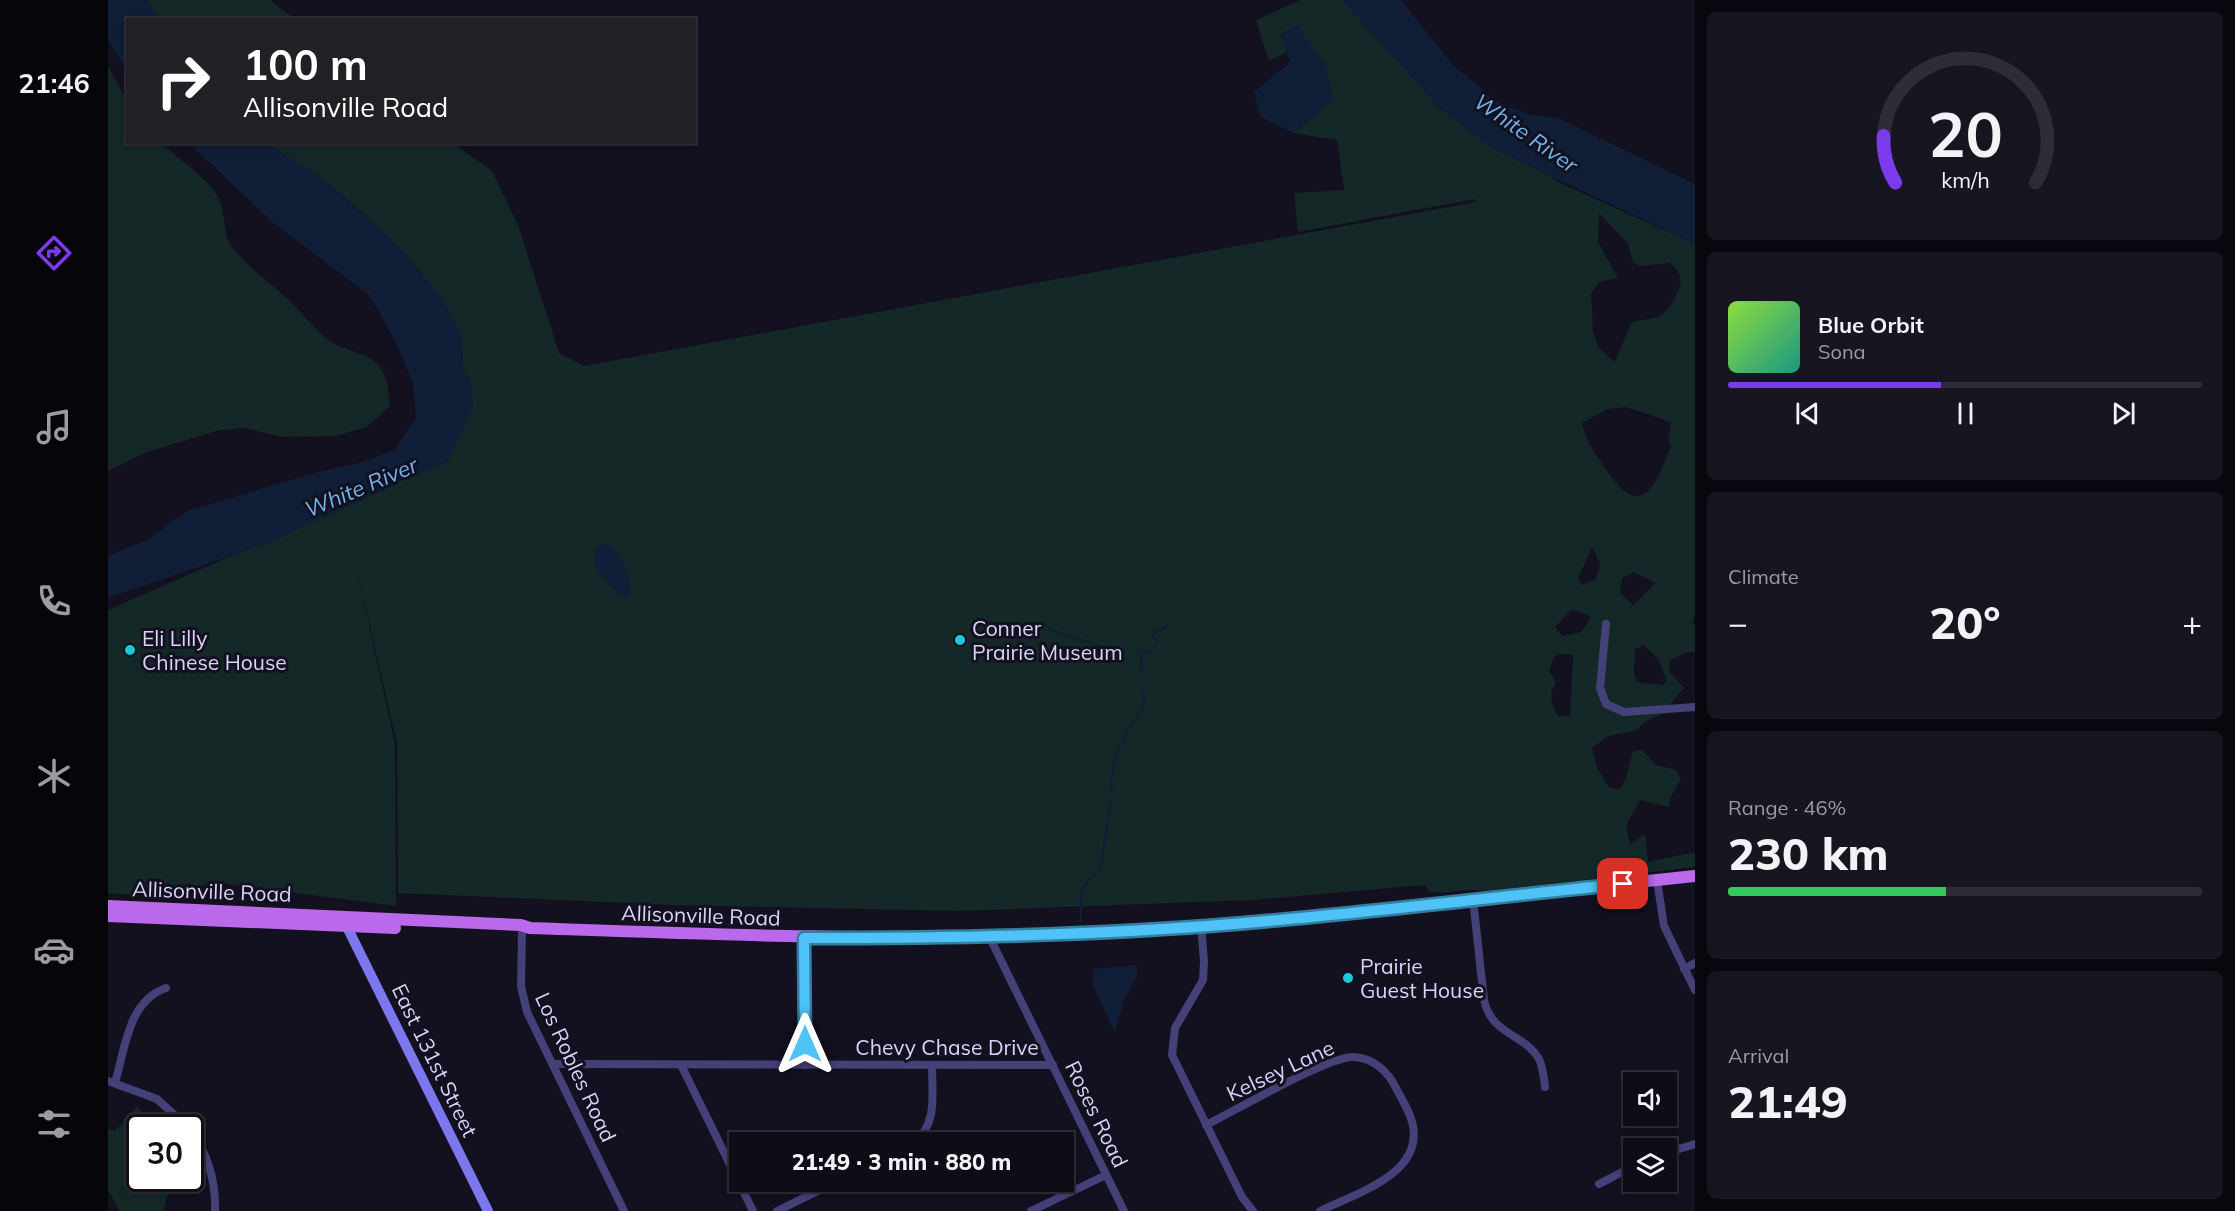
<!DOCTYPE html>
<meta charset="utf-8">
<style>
:root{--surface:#0e0c17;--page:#171520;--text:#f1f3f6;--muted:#9b9ba1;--line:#2e2c36;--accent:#7c3aed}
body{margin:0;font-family:Mulish,sans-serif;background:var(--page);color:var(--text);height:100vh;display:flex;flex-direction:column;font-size:22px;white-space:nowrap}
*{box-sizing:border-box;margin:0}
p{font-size:20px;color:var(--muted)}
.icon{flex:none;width:33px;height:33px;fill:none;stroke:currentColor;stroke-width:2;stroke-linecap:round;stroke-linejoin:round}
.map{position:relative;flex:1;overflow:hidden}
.sheet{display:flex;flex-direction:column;gap:12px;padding:12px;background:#08070d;width:540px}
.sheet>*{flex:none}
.banner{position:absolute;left:18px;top:18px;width:570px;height:126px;border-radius:0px;box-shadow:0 3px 9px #0003,0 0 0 2px var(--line);background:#202124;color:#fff;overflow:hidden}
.controls{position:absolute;left:1515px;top:1072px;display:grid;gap:12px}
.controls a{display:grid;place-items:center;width:54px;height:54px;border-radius:0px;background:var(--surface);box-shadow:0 3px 9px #0003,0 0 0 2px var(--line);font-size:30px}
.speed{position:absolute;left:18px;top:1114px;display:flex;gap:12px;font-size:30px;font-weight:700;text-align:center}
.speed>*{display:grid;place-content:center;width:78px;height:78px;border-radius:50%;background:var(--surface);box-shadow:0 3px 9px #0003,0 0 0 2px var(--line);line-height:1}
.speed .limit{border:3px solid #111;border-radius:9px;background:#fff;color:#111}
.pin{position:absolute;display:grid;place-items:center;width:51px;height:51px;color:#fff;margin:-26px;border-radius:12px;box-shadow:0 3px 9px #0006}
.me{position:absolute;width:66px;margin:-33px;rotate:0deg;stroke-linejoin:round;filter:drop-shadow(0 0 4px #0008)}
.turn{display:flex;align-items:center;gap:21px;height:126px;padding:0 18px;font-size:27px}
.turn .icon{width:78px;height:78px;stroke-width:2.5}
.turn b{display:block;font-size:42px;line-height:51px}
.big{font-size:45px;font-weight:800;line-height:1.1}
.sheet .card{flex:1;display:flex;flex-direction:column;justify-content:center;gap:9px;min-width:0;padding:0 21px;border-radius:9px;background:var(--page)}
.sheet .dial{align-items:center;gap:0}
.dial svg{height:156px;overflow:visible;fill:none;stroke:var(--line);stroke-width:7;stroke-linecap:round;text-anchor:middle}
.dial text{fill:var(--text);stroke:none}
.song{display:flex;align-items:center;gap:18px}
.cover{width:72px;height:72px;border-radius:9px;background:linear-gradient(135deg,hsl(90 70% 55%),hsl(170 70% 35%))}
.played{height:6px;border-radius:3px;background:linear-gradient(90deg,var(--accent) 45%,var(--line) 45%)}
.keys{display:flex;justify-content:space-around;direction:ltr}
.heat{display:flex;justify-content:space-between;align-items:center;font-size:33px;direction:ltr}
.charge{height:9px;border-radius:4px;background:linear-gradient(90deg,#34c759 46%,var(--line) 0)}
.trip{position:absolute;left:621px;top:1132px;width:345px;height:60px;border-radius:0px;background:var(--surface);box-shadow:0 3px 9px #0003,0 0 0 2px var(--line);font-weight:800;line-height:60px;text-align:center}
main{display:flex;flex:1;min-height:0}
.tabs{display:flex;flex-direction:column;width:108px;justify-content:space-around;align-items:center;background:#060509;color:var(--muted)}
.tabs .icon{width:42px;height:42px}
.tabs .selected{color:var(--accent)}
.tabs b{font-size:27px;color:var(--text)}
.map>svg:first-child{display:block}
.green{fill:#142828;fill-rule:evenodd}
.water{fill:#101e38}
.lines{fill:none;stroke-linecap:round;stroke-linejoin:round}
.stream{stroke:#101e38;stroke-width:2}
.street{stroke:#434178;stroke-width:8}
.secondary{stroke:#7b77ed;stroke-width:10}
.primary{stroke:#bb69eb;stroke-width:12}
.route-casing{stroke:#337fa1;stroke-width:15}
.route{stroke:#4fc3f7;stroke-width:10}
.poi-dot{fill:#1ec8db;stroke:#13101f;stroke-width:2}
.labels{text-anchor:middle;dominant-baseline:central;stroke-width:6;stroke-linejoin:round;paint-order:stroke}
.poi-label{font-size:21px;fill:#d8d4f9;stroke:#13101f;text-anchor:start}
.street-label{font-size:21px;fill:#d8d4f9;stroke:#13101f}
.water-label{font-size:22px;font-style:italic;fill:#6fb2ec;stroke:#13101f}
</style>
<main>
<nav class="tabs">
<b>21:46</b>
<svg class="icon selected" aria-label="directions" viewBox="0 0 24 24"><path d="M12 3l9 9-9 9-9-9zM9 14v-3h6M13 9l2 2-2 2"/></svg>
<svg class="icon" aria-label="music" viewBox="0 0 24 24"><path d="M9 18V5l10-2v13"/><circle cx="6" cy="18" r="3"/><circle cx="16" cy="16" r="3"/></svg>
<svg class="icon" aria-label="phone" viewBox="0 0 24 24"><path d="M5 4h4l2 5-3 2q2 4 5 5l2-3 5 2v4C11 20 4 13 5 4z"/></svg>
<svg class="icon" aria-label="climate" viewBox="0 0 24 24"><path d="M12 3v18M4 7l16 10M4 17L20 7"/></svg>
<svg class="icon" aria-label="car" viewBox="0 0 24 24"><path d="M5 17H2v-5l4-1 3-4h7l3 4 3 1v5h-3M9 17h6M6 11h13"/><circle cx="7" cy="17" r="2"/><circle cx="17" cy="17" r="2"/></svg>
<svg class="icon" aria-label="filters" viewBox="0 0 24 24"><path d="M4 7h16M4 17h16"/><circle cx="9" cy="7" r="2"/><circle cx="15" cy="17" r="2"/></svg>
</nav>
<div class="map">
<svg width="1587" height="1211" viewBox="0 0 1587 1211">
<rect width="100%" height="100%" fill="#13101f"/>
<g class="green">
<path d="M 39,0 L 162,0 L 187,19 L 51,19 Z"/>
<path d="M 1192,0 L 1234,0 L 1450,182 L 1587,244 L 1587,616 L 1584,622 L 1587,625 L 1587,652 L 1580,652 L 1561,661 L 1562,672 L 1576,688 L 1554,714 L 1536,722 L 1529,730 L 1500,736 L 1484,748 L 1489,768 L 1501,787 L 1511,789 L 1517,781 L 1525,751 L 1534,750 L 1548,765 L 1568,770 L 1573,779 L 1563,796 L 1561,807 L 1532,800 L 1518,826 L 1522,845 L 1537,834 L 1540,862 L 1587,852 L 1587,867 L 1416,887 C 1398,896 1383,890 1365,890 C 1350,890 1337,894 1322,892 L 1317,885 L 1145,900 L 851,911 L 567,905 L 290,893 L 289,744 L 247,561 L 287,744 L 288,906 L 104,882 L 59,898 L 0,893 L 0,610 L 341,460 L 364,386 L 355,369 L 353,333 L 328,291 L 284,239 L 221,184 L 157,143 L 345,143 L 384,171 L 410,225 L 451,353 L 476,366 L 1368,202 L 1367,199 L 1190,232 L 1186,193 L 1236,190 L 1229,140 L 1186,133 L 1225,99 L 1190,25 L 1173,35 L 1179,52 L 1161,61 L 1148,20 ZM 1491,213 L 1520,244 L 1525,263 L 1533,266 L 1562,263 C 1572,272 1576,279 1570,291 C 1564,304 1558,317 1541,319 C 1534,320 1530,320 1523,323 L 1507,362 L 1490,347 L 1485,331 L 1483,294 L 1491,282 L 1510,278 L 1490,242 ZM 1518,407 L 1563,422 L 1560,440 L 1563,446 C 1547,487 1533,523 1497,468 C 1487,453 1478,441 1474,423 L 1500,409 ZM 1484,547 L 1492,563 L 1488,579 L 1474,585 L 1470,579 ZM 1526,572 L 1547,583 L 1525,605 L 1512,593 L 1514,578 ZM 1464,609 L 1483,617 L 1473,632 L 1455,636 L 1447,627 ZM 1536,645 L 1550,659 L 1559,681 L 1555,685 L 1529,682 L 1526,673 L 1527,649 ZM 1452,654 L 1465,655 L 1462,716 L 1450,716 C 1443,705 1440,694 1448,683 L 1441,670 L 1446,657 Z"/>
<path d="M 0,66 L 19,101 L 20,142 L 55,143 C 72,163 101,176 112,201 C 117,214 115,234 123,245 C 140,268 162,283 183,302 C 192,311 201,322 211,332 C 244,365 279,338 282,406 L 259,427 L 227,436 L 174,437 L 137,428 L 112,430 L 36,453 L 0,471 Z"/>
<path d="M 29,1106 L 41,1122 L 36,1128 L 32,1128 L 31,1133 L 25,1141 L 17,1171 L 31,1173 L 32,1179 L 64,1179 L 55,1211 L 12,1211 L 0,1190 L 0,1129 L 7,1131 Z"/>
</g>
<g class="water">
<path d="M 0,0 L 39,0 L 51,19 L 20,20 L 19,71 L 0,40 Z"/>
<path d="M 1234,0 L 1293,0 L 1346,66 L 1391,103 L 1423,115 L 1450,118 L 1587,184 L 1587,244 L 1383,148 L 1334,111 Z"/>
<path d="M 1189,25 L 1219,68 L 1225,99 L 1186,133 L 1152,117 L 1146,92 L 1182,62 L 1172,34 Z"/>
<path d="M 81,143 L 158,143 L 211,176 L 284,239 L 328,291 L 353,333 L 355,369 L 364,386 L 365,406 L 341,460 L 163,542 L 0,598 L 0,556 L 39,540 L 79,511 L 210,472 L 254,462 L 286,450 L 308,418 L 305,384 L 289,345 L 262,296 L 164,222 Z"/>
<path d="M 494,544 L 503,545 C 513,562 529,579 519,598 L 510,594 L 487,567 L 487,550 Z"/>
<path d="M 1029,965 L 1029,977 L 1016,1001 L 1007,1033 L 985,986 L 985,969 Z"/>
</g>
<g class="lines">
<g class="stream">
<path d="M 943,630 L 1006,651"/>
<path d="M 1034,676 L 1033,654 L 1045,649 L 1050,642 L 1044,634 L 1059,626"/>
<path d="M 1003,794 C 1003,755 1016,735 1037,705 L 1034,690"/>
<path d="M 973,922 L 973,894 L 978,883 L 992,870 L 1003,801"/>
</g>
<g class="street">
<path d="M 1498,624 L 1492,688 L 1498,704 L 1516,712 L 1587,707"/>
<path d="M 1549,880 L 1556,926 L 1587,990"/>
<path d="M 1365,899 L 1376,1000 C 1384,1036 1416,1033 1431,1059 C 1435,1067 1436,1078 1437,1087"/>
<path d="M 1093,925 L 1096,961 L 1095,980 L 1067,1028 L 1064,1055 L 1134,1197 L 1145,1211"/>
<path d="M 414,932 L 413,986 L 419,1012 L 516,1211"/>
<path d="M 881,936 L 1016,1211"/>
<path d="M 696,938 L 697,1065"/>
<path d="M 1576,969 L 1587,963"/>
<path d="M 445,1064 L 945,1065"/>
<path d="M 573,1065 L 645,1211"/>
<path d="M 0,1081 L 49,1099 L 81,1128"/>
<path d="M 7,1083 C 17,1049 20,1001 58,988"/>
<path d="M 1098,1125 C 1127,1111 1220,1056 1246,1057 C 1266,1058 1280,1072 1288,1088 C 1294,1100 1303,1113 1305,1126 C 1314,1175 1246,1194 1212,1211"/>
<path d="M 82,1129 C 100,1154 108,1181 107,1211"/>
<path d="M 806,1143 C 830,1124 824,1093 824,1066"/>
<path d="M 1558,1153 L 1587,1144"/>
<path d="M 1491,1184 L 1526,1166"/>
<path d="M 669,1211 L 728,1182"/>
<path d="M 923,1211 L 998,1175"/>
</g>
<path class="secondary" d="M 239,927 L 380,1211"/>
<g class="primary">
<path d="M 0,906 L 413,925 L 422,928 C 595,934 766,941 939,935 C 1156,927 1371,898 1587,876"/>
<path d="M 0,916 L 287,928"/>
</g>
</g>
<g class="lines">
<defs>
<path id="route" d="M 697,1044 L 696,938 C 858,938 1020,935 1181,919 C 1293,909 1404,895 1515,884"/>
</defs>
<use href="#route" class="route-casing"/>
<use href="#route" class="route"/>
</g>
<g class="poi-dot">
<circle cx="852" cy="640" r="6"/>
<circle cx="22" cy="650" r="6"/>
<circle cx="1240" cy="978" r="6"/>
</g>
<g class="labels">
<g class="poi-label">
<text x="864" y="628">Conner<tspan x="864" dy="24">Prairie Museum</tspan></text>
<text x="34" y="638">Eli Lilly<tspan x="34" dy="24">Chinese House</tspan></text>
<text x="1252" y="966">Prairie<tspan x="1252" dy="24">Guest House</tspan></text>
</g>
<g class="street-label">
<text transform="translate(104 891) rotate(2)">Allisonville Road</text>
<text transform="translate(593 915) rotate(2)">Allisonville Road</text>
<text x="839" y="1047">Chevy Chase Drive</text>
<text transform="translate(327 1060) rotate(64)">East 131st Street</text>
<text transform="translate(468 1067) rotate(65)">Los Robles Road</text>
<text transform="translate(1172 1070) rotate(-25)">Kelsey Lane</text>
<text transform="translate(989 1114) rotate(64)">Roses Road</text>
</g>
<g class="water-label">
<text transform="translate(1418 133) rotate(35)">White River</text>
<text transform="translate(253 487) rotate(-23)">White River</text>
</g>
</g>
</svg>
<div class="controls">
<a><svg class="icon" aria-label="sound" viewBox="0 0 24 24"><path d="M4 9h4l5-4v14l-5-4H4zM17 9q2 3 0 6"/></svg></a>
<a><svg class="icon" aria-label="layers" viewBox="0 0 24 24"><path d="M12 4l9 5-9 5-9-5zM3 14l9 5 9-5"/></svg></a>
</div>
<div class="speed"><div class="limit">30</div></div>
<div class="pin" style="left:1515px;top:884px;background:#d93025"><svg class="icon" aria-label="arrive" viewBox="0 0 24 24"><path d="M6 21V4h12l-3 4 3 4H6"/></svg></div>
<svg class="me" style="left:697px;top:1044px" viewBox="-20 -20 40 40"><path d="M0-17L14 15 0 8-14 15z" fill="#4fc3f7" stroke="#fff" stroke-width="4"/></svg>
<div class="trip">21:49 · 3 min · 880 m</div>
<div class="banner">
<div class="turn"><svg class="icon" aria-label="right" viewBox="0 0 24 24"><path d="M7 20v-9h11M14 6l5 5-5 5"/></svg><div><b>100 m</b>Allisonville Road</div></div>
</div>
</div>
<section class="sheet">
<div class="card dial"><svg viewBox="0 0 100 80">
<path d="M14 69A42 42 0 1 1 86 69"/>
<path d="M14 69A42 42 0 0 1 8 45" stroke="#7c3aed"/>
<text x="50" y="56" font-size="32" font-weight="700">20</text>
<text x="50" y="72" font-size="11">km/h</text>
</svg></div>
<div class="card">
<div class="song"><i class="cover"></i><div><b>Blue Orbit</b><p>Sona</p></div></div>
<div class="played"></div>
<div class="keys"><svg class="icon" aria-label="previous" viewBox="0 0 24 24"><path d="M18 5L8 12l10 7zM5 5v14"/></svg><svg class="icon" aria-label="pause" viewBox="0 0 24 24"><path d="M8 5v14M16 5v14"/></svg><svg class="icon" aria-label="next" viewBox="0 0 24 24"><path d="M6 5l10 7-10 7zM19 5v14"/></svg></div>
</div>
<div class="card"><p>Climate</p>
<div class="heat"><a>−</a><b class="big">20°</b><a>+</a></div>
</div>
<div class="card"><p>Range · 46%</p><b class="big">230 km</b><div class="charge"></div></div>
<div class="card"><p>Arrival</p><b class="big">21:49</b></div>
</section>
</main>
